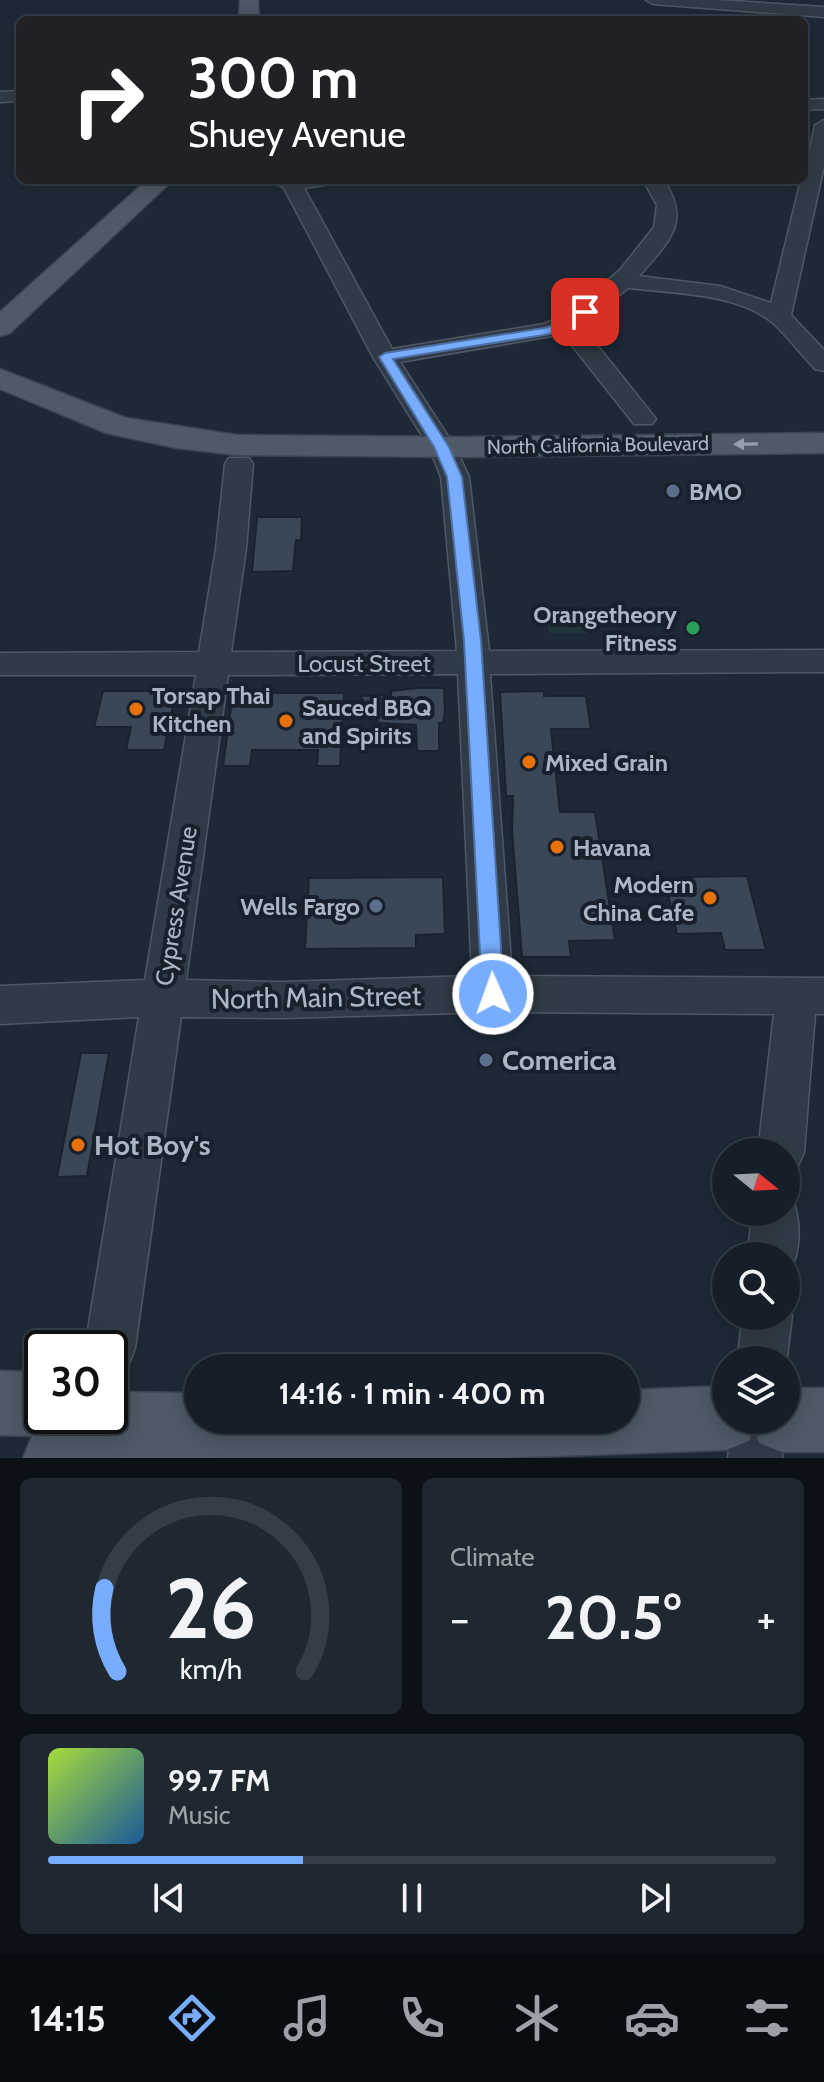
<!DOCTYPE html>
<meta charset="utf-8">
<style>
:root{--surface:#161f29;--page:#1f2731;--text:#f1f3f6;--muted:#9ea2a8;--line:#353d46;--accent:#77acfe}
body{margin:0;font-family:Cabin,sans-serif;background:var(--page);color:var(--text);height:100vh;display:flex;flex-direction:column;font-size:30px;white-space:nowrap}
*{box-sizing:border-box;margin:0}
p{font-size:26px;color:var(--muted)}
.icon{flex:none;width:44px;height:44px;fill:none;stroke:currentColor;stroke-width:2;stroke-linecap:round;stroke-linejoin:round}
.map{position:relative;height:1458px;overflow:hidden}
.details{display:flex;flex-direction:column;gap:20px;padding:20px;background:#0c1117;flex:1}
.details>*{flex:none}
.hud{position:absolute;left:16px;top:16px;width:792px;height:168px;border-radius:12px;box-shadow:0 4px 20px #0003,0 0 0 2px var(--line);background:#202124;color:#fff;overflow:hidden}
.needle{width:52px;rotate:108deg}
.fabs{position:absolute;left:712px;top:1138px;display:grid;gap:16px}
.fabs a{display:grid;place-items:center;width:88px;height:88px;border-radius:50%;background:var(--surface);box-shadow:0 4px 20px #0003,0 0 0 2px var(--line);font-size:40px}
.speed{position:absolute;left:24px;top:1330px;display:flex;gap:16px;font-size:40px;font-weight:700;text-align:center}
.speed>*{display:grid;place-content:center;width:104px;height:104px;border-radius:50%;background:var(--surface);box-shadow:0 4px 20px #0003,0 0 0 2px var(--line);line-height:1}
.speed .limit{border:4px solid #111;border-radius:12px;background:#fff;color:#111}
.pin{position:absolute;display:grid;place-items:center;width:68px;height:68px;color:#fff;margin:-34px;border-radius:16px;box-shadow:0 4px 12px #0006}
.me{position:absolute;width:88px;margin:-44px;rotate:358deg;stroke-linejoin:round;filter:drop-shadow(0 0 6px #0008)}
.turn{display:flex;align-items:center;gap:28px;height:168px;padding:0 40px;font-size:36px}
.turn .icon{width:104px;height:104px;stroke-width:2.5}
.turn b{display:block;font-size:56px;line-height:68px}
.big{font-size:60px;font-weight:700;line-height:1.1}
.details .tile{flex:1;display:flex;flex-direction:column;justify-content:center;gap:12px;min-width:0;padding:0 28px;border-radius:12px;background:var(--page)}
.details .dial{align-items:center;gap:0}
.dial svg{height:208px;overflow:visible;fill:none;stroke:var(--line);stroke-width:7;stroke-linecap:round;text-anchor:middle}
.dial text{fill:var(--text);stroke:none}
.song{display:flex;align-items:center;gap:24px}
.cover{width:96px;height:96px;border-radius:12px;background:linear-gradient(135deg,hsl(80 70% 55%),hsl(210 70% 35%))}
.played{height:8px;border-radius:4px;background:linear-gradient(90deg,var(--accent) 35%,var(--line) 35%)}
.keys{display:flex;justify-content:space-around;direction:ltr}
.heat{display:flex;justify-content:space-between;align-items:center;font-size:44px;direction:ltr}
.details .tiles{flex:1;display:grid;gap:20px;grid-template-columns:1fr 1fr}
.tile:last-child{grid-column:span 2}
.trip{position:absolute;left:184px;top:1354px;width:456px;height:80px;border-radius:40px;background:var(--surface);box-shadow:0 4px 20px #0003,0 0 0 2px var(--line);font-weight:700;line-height:80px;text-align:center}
.tab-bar{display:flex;height:128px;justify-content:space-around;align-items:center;background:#090c10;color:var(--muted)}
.tab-bar .icon{width:56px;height:56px}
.tab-bar .active{color:var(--accent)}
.tab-bar b{font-size:36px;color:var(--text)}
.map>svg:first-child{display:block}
.green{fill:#203538}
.building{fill:#394757;stroke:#19222d;stroke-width:2}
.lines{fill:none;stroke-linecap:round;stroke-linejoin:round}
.minor-casing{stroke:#4f5865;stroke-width:3}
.major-casing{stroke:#3b4450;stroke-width:3}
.minor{fill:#313b47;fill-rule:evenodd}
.major{fill:#4f5967;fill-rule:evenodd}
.oneway{fill:#949ead}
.route{fill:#77acfe;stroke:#4d70a5;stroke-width:2}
.service-dot{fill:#5c6f8a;stroke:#17202b;stroke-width:3}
.leisure-dot{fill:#2e9e5b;stroke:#17202b;stroke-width:3}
.food-dot{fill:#e8710a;stroke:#17202b;stroke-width:3}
.labels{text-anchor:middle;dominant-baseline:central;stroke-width:8;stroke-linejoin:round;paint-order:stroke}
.far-street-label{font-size:20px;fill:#abb5c4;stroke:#17202b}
.poi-label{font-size:24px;font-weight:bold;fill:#abb5c4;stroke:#17202b;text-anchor:start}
.street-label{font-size:24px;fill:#abb5c4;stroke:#17202b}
.near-street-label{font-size:28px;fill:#abb5c4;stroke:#17202b}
.near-poi-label{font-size:28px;font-weight:bold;fill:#abb5c4;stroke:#17202b;text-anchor:start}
</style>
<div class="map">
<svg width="824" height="1458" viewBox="0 0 824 1458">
<rect width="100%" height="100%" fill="#1e2937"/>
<path class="green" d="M 546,610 L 587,610 L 590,633 L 549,633 Z"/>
<g class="building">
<path d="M 257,517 L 302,517 L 301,541 L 296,540 L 293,571 L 252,572 Z"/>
<path d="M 418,688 L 444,688 L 445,712 L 443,723 L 439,723 L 439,751 L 417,751 L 416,725 L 379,723 L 360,696 L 391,695 L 391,691 Z"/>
<path d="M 103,691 L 176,691 L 164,750 L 126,750 L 131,727 L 94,727 Z"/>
<path d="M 544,691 L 544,696 L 586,696 L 591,729 L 551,729 L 560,812 L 595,812 L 615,940 L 569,941 L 571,957 L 522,957 L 512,831 L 513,796 L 506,796 L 500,692 Z"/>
<path d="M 233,693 L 344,693 L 340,766 L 317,766 L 318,750 L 252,750 L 250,766 L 223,766 Z"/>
<path d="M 747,876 L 766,950 L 725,950 L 721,933 L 677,934 L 665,880 L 682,880 L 681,877 Z"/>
<path d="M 443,877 L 445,934 L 416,935 L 416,948 L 305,949 L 309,878 Z"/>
<path d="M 81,1053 L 109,1053 L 87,1176 L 57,1177 Z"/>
</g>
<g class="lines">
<defs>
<g id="minor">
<path d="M 646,0 L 717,0 L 824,7 L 824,17 L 653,4 Z"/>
<path d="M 20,91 L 20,101 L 0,102 L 0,92 Z"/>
<path d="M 824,99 L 824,109 L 804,110 L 804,100 Z"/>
<path d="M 824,120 L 824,166 L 791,315 L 824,350 L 824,371 L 815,369 C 801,354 788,337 773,323 C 738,293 671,293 628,288 L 581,325 L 652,414 L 656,419 L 652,424 L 634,424 L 563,334 L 400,362 L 455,447 L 469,477 L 489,651 L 824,650 L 824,672 L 490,674 L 512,976 L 824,978 L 824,1014 L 815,1014 L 804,1152 L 797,1168 L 786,1172 L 786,1152 L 758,1152 L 774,1014 L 493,1012 L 284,1018 L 181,1017 L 135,1348 L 128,1366 L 110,1373 L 110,1348 L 85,1348 L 139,1017 L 0,1024 L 0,986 L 145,980 L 196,675 L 0,675 L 0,653 L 199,652 L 216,549 L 225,464 L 229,458 L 249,458 L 253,464 L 246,549 L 231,652 L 457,651 L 441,477 L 429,447 L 373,357 L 284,188 L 271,180 L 334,180 L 331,184 L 304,188 L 392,349 L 544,324 L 573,310 L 620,270 L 654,227 L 657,205 L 643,180 L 663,180 C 693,221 668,243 639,276 L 720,286 L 771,303 L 801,180 L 804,180 L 815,125 ZM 458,674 L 472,976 L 284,982 L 186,980 L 228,675 Z"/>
<path d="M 786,1193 L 791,1196 C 801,1217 803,1256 786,1274 L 786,1256 L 748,1256 L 752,1212 L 786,1212 Z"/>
<path d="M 786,1302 L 792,1316 L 786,1365 L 786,1360 L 738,1360 L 742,1316 L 786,1316 Z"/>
<path d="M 732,1420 L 784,1420 L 782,1458 L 728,1458 Z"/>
</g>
<g id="major">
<path d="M 240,0 L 258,0 L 259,20 L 239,20 Z"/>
<path d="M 147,180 L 173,180 L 10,333 L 0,336 L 0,312 Z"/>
<path d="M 0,369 L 126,418 L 237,435 L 464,437 L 824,433 L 824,453 L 464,457 L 237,455 L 176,448 L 106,433 L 0,389 Z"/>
<path d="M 0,1371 L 42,1372 L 42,1416 L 110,1416 L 110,1392 L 198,1393 L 198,1420 L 626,1420 L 626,1390 L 726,1386 L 726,1420 L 786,1420 L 786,1388 L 824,1388 L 824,1452 L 782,1452 L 759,1443 L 754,1429 L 749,1441 L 726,1450 L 501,1458 L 23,1458 L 32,1436 L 0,1435 Z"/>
</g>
</defs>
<use href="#minor" class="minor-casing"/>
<use href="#major" class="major-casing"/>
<use href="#minor" class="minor"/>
<use href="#major" class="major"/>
</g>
<defs><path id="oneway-solid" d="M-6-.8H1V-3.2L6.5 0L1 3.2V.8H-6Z" transform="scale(2)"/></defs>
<use class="oneway" href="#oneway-solid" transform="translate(746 444) rotate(179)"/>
<path class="route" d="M 585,308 L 591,312 L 573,327 L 550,334 L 393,359 L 449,447 L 462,477 L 481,641 L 504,994 L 501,1001 L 493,1004 L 486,1001 L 482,994 L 464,641 L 447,477 L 434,447 L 379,357 L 385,353 L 544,328 L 564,322 Z"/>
<g class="service-dot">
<circle cx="673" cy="491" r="8"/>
<circle cx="376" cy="906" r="8"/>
<circle cx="486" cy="1060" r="8"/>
</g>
<circle class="leisure-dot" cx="693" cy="628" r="8"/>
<g class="food-dot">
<circle cx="136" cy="709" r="8"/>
<circle cx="286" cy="721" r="8"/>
<circle cx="529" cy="762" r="8"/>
<circle cx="557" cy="847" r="8"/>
<circle cx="710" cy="898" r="8"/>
<circle cx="78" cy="1145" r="8"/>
</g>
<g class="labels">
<g class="far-street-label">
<text transform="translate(598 445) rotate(-1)">North California Boulevard</text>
</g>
<g class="poi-label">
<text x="689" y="491">BMO</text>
<text x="677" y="614" text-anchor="end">Orangetheory<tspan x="677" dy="28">Fitness</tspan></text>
<text x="152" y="695">Torsap Thai<tspan x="152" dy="28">Kitchen</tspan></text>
<text x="302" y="707">Sauced BBQ<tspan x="302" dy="28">and Spirits</tspan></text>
<text x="545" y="762">Mixed Grain</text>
<text x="573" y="847">Havana</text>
<text x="694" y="884" text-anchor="end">Modern<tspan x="694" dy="28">China Cafe</tspan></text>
<text x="360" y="906" text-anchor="end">Wells Fargo</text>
</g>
<g class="street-label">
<text x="364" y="663">Locust Street</text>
<text transform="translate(176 906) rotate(-81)">Cypress Avenue</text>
</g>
<g class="near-street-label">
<text transform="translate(316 997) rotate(-1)">North Main Street</text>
</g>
<g class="near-poi-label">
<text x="502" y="1060">Comerica</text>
<text x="94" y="1145">Hot Boy's</text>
</g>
</g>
</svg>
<div class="fabs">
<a><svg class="needle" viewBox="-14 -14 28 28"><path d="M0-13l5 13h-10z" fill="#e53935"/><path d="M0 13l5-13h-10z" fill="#9ea2a8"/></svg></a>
<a><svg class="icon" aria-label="search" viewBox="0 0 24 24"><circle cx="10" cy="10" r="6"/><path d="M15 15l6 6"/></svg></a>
<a><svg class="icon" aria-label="layers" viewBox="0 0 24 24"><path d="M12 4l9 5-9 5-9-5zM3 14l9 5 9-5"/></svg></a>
</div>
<div class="speed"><div class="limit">30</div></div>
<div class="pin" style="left:585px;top:312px;background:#d93025"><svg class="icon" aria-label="arrive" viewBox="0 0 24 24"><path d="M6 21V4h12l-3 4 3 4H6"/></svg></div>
<svg class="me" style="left:493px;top:994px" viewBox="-20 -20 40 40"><circle r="17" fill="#77acfe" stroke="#fff" stroke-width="3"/><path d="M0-11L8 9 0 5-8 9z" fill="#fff"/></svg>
<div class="trip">14:16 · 1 min · 400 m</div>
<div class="hud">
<div class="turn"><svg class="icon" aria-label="right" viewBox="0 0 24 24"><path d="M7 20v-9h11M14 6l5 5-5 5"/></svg><div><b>300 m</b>Shuey Avenue</div></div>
</div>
</div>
<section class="details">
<div class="tiles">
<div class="tile dial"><svg viewBox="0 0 100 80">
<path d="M14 69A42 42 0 1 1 86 69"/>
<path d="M14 69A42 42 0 0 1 9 37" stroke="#77acfe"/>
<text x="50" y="56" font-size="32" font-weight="700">26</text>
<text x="50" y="72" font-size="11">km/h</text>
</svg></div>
<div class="tile"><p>Climate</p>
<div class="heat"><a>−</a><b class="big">20.5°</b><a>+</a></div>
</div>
<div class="tile">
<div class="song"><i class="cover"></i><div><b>99.7 FM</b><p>Music</p></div></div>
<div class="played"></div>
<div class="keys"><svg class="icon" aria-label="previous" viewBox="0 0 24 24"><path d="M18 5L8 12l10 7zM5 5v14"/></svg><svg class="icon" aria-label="pause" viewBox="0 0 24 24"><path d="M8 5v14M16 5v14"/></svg><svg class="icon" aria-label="next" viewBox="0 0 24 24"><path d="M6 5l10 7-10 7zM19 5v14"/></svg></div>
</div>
</div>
</section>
<nav class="tab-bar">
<b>14:15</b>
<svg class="icon active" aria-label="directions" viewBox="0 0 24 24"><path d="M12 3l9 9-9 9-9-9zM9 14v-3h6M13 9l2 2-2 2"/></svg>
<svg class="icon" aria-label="music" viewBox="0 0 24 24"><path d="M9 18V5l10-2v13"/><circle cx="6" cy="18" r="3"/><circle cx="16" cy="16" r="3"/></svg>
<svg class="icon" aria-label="phone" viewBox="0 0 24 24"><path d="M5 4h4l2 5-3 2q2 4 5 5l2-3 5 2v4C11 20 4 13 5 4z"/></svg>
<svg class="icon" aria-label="climate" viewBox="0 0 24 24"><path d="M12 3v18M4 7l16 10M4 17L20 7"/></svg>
<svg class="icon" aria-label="car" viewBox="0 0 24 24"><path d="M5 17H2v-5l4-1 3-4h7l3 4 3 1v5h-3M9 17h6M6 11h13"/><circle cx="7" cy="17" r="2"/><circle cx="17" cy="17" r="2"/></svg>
<svg class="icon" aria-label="filters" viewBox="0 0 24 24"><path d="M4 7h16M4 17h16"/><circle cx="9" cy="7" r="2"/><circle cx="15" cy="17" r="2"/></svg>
</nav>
